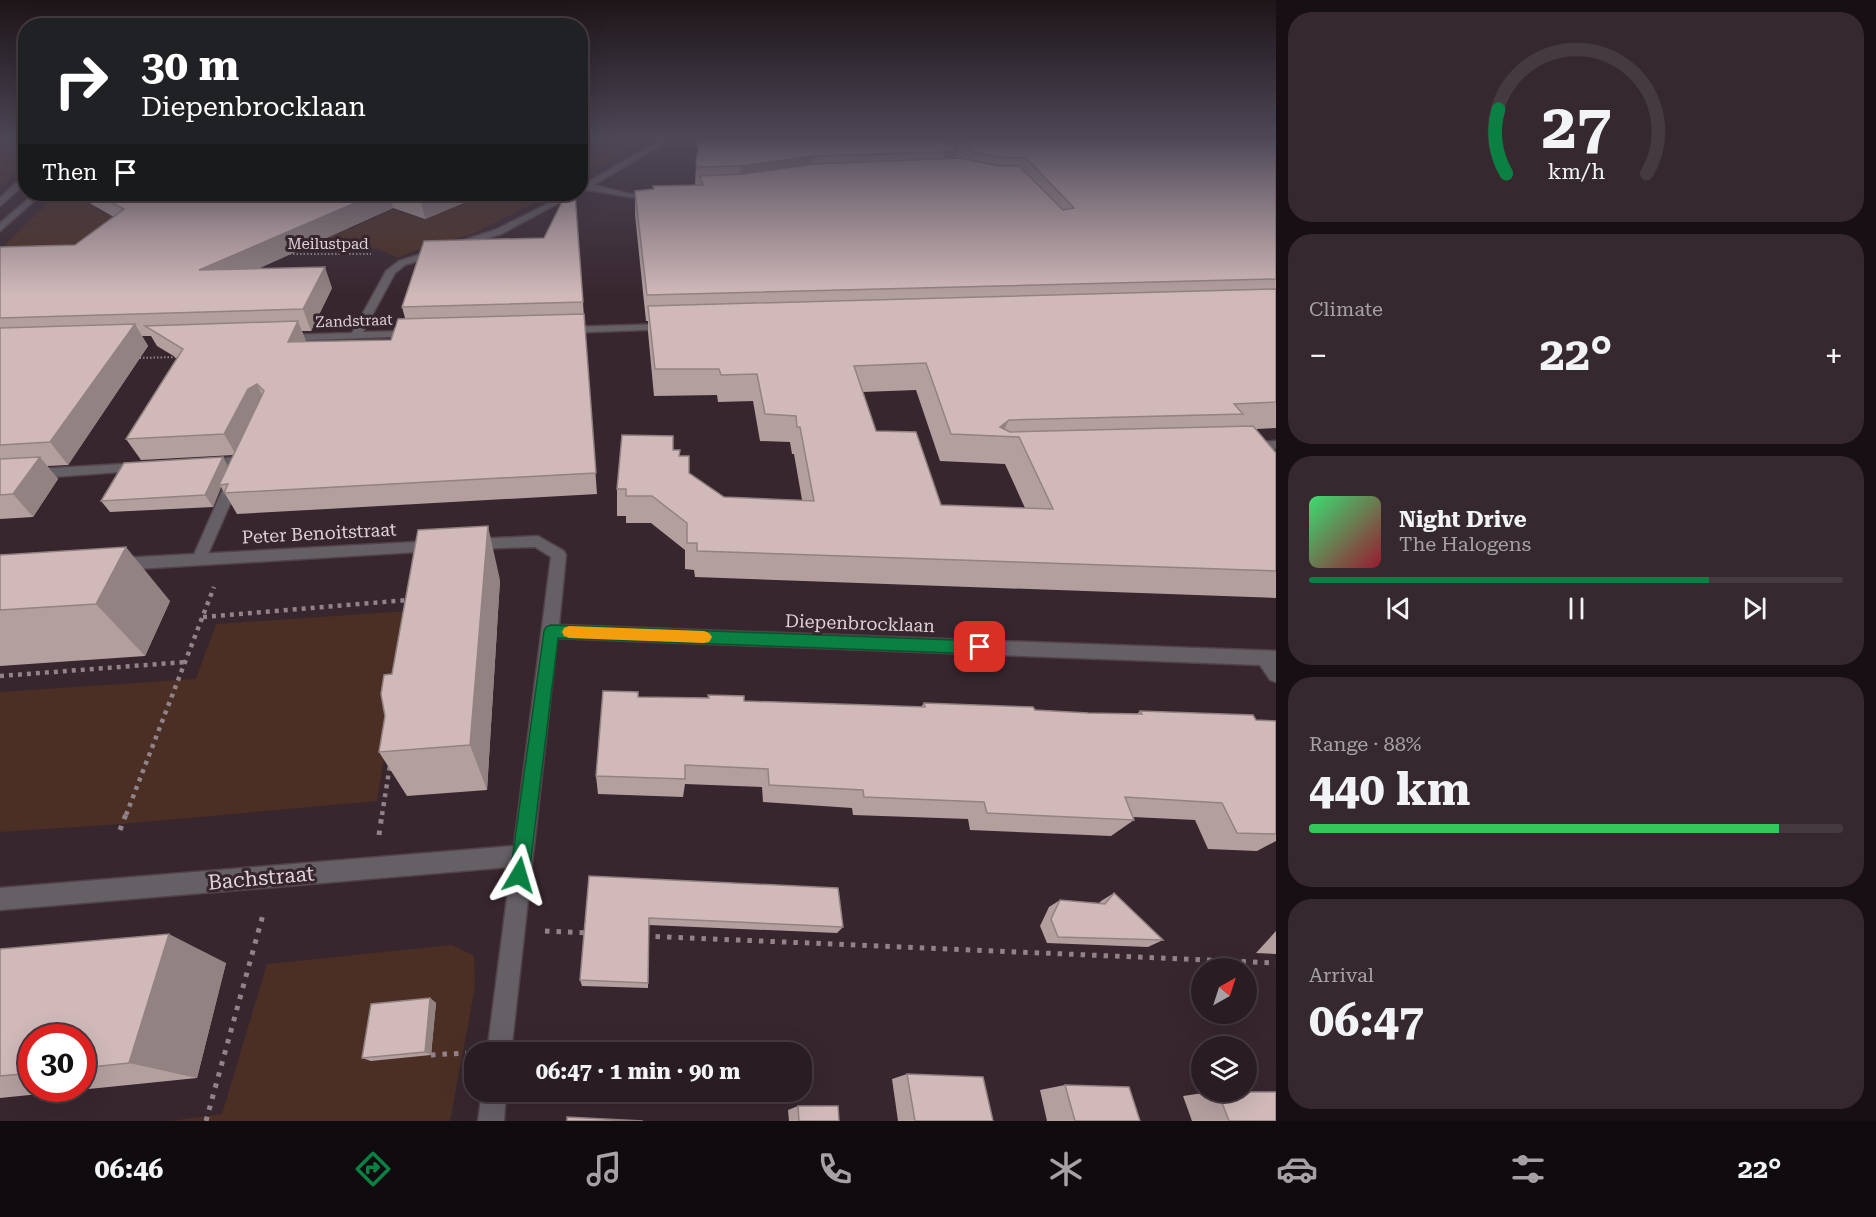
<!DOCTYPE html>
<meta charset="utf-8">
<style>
:root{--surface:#291c22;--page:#35292f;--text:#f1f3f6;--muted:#a5a1a5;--line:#453a40;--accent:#0b8043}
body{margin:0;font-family:"Roboto Serif",serif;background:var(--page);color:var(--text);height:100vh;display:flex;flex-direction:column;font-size:22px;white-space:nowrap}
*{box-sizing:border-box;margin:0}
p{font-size:20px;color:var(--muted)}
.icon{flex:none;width:33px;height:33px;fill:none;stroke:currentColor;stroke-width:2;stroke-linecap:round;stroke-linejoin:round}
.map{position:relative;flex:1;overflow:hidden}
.drawer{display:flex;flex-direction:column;gap:12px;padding:12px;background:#170f13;width:600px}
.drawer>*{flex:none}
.top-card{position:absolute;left:18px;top:18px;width:570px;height:183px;border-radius:24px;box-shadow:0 6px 24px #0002,0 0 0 2px var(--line);background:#202124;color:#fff;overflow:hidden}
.needle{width:39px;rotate:39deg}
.fabs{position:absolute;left:1191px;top:958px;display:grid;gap:12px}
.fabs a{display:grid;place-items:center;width:66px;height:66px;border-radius:50%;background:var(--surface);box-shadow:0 6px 24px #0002,0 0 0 2px var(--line);font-size:30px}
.speed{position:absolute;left:18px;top:1024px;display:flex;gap:12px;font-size:30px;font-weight:700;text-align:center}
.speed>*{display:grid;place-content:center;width:78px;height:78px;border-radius:50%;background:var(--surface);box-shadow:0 6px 24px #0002,0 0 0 2px var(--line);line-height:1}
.speed .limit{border:9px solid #d22;background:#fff;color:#111}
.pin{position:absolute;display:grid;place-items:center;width:51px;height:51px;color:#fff;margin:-26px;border-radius:12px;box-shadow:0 3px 9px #0006}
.me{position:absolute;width:66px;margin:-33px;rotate:7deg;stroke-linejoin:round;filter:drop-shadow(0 0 4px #0008)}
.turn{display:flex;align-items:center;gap:21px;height:126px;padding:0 24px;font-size:27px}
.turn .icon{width:78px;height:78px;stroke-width:2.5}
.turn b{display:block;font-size:42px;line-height:51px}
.then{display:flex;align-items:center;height:57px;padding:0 24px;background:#0003;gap:12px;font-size:22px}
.big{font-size:45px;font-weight:700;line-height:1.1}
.drawer .tile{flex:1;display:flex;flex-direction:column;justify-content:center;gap:9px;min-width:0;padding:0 21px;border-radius:24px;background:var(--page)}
.drawer .dial{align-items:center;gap:0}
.dial svg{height:156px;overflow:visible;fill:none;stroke:var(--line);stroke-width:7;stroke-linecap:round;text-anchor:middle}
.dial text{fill:var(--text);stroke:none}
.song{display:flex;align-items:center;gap:18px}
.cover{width:72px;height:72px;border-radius:9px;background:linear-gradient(135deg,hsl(140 70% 55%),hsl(350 70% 35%))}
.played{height:6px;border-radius:3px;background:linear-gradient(90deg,var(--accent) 75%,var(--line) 75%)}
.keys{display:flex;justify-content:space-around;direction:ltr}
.heat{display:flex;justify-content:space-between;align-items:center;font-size:33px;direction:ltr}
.charge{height:9px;border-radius:4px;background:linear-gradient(90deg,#34c759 88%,var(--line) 0)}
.trip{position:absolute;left:464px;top:1042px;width:348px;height:60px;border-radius:24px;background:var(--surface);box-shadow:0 6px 24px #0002,0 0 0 2px var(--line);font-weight:700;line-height:60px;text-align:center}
.tab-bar{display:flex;height:96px;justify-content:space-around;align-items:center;background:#100b0e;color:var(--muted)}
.tab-bar .icon{width:42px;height:42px}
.tab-bar .current{color:var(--accent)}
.tab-bar b{font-size:27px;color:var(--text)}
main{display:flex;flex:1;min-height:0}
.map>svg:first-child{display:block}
.green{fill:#4b2f24}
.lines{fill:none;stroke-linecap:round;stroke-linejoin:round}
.service-casing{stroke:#524249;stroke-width:3}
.minor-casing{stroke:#524249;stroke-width:3}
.tertiary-casing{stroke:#524249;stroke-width:3}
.path-far2{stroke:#908389;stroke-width:2;stroke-dasharray:1.5 2;stroke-linecap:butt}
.path-far1{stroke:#908389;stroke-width:4.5;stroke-dasharray:4 5;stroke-linecap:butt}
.path{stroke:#908389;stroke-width:5;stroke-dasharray:4.5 7;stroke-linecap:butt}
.service{fill:#655f66;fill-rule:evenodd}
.minor{fill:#655f66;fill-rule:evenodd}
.tertiary{fill:#655f66;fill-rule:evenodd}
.wall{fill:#b49f9f;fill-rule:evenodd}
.shaded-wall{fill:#928282}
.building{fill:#d1b9b9;stroke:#928282;stroke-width:1.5;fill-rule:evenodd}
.route{fill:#0b8043;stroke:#07532c;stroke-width:1.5}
.slow{fill:#f59e0b}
.labels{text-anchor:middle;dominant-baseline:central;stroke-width:6;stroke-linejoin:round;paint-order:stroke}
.far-street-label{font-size:15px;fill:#ddd2d7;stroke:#37262e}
.street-label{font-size:18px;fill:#ddd2d7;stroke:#37262e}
.near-street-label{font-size:21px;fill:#ddd2d7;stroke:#37262e}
</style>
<main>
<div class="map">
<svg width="1276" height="1121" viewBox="0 0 1276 1121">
<rect width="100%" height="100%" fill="#37262e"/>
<g class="green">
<path d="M 0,138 L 26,138 L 25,163 L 0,188 Z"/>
<path d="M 625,138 L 654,138 L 581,176 L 581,160 Z"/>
<path d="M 57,194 L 119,194 L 92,203 L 96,208 L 116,217 L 287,207 L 350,229 L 393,209 L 416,217 L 484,194 L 553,194 L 474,233 L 414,251 L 398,258 L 378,249 L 347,247 L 0,254 L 0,250 Z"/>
<path d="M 408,611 L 377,801 L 122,824 L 0,832 L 0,692 L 196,679 L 216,624 Z"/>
<path d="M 452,945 L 474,956 L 475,987 L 450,1121 L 170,1121 L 222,1114 L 267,964 Z"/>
</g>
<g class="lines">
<defs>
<g id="service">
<path d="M 242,457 L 249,461 L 206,559 L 204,563 L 194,563 L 192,559 L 233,466 L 207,467 L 200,463 L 207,459 Z"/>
<path d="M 141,463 L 146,464 L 148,467 L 146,470 L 0,481 L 0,471 Z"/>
</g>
<g id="minor">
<path d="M 664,138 L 673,138 L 594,185 L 630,194 L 654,193 L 658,195 L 657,197 C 630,201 606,190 580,190 L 580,182 L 586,183 Z"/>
<path d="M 567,194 L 576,194 L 501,234 L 405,265 L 395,273 L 363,332 L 412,331 L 417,334 L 416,336 L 286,341 L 281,338 L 286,335 L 352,333 L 386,271 L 399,261 L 495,230 Z"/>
<path d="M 667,324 L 671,325 L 671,329 L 565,333 L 560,330 L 565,327 Z"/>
<path d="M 1276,441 L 1276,449 L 1255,450 L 1249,446 L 1255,442 Z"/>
<path d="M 538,536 L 564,551 L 566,555 L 559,625 L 1276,651 L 1276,682 L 1270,680 L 1260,665 L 557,638 L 511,1053 L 487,1053 L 511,867 L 0,910 L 0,888 L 514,846 L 551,557 L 535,547 L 473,549 L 468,548 L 466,544 L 468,540 L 473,539 Z"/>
<path d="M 434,541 L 439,542 L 441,546 L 439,550 L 434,551 L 120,570 L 115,568 L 112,564 L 115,560 L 120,558 Z"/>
<path d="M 482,1092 L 506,1092 L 504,1121 L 478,1121 Z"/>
</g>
<g id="tertiary">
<path d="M 23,176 L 26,176 L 26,183 L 0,206 L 0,198 Z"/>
<path d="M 34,194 L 42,194 L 0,231 L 0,223 Z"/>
</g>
</defs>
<use href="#service" class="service-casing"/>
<use href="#minor" class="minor-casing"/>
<use href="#tertiary" class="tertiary-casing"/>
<g class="path-far2">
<path d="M 286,254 L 371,254"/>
<path d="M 136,358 L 179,357"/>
</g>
<g class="path-far1">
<path d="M 203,617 L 408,600"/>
<path d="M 0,676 L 186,662"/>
<path d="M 126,815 L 214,587"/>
<path d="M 382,815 L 390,765"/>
</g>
<g class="path">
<path d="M 120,830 L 126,814"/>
<path d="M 379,835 L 382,814"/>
<path d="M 545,931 L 589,933"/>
<path d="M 644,936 L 1276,963"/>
<path d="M 431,1055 L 466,1053"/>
<path d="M 206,1121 L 264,911"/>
</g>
<use href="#service" class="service"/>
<use href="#minor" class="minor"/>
<use href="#tertiary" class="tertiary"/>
</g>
<g class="wall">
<path d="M 697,138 L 1276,138 L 1276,428 L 1256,429 L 1276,453 L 1276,598 L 695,577 L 694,570 L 685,569 L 685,550 L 651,523 L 626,523 L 626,516 L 617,516 L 617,489 L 673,450 L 679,456 L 689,473 L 724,497 L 802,500 L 794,454 L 792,454 L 790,442 L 760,441 L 753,401 L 718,402 L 717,395 L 654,396 L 648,332 L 648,321 L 646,321 L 635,215 L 635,191 L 653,189 L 653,186 L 695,185 L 696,162 L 697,154 ZM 916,390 L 940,461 L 1005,464 L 1025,508 L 941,505 L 876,431 L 862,392 Z"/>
<path d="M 85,194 L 485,194 L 425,219 L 393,208 L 259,268 L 332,288 L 311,331 L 302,331 L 306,342 L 391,340 L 405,318 L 402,307 L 544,238 L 575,194 L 597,494 L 237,514 L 221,487 L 213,507 L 110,512 L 101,501 L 228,466 L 234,455 L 141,460 L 126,439 L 177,358 L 157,346 L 151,336 L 142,336 L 148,346 L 68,465 L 47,466 L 58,479 L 33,517 L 0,519 L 0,247 L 75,245 L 114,217 L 91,204 Z"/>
<path d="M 0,555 L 170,601 L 145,656 L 0,666 Z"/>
<path d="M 500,580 L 487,790 L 407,796 L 379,752 L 392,674 Z"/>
<path d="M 708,695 L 744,701 L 921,707 L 924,703 L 1088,713 L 1137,714 L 1140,711 L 1256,720 L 1276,721 L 1276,841 L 1257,851 L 1208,849 L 1195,820 L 1133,817 L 1134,820 L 1111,836 L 970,830 L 968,819 L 853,815 L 852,808 L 763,802 L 762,787 L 685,784 L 683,797 L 598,794 L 596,776 L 638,697 L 708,698 Z"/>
<path d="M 589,876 L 843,927 L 837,933 L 649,925 L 648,988 L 582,986 L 580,980 Z"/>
<path d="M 1114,893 L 1163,940 L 1148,947 L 1047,943 L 1040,926 L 1049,907 L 1060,900 L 1099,903 L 1101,901 Z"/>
<path d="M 1276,931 L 1276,954 L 1256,953 Z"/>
<path d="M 0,949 L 226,963 L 197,1078 L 0,1098 ZM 32,1038 L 82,1038 L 82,1089 L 32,1089 Z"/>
<path d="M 430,998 L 436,1003 L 431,1055 L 371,1061 L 362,1058 Z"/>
<path d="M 907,1074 L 993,1121 L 898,1121 L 892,1079 Z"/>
<path d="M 1065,1085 L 1140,1121 L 1047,1121 L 1040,1090 Z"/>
<path d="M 1210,1092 L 1246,1092 L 1276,1121 L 1192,1121 L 1183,1096 Z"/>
<path d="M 798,1106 L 839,1121 L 789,1121 L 788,1110 Z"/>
</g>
<g class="shaded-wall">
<path d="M 957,149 L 950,171 L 940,174 L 946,152 Z"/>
<path d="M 814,156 L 810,178 L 739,189 L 741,166 Z"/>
<path d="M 376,194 L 389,194 L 393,208 L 209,291 L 199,270 Z"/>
<path d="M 436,194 L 485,194 L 425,219 L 421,200 Z"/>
<path d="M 325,267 L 332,288 L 311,331 L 303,309 Z"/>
<path d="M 298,321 L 306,342 L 288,342 Z"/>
<path d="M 135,324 L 148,346 L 68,465 L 50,442 Z"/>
<path d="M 257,384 L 267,405 L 236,455 L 224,434 L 248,389 Z"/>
<path d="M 1009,420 L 1001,436 L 1000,427 Z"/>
<path d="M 40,457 L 58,479 L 33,517 L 13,494 Z"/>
<path d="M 223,457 L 229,468 L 219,485 L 221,487 L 213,507 L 205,495 Z"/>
<path d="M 488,526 L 500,580 L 487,790 L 470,745 Z"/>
<path d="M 126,547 L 170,601 L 145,656 L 96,604 Z"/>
<path d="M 169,934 L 226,963 L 197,1078 L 129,1063 Z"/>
<path d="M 430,998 L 436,1003 L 431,1055 L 425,1052 Z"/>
</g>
<g class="building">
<path d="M 700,138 L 947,138 L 957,149 L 946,152 L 814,156 L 741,166 L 697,167 L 696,162 Z"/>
<path d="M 960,138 L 1276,138 L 1276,279 L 647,295 L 635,191 L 654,189 L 653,186 L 703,185 L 700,176 L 742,174 L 814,164 L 961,158 L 999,166 L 1019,166 L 1063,210 L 1074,208 L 1026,158 L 999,157 L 970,151 L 970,148 Z"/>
<path d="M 96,194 L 376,194 L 199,270 L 325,267 L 303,309 L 0,318 L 0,247 L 75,245 L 124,209 Z"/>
<path d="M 403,194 L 436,194 L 421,200 Z"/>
<path d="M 566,194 L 575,194 L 583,302 L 402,307 L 424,241 L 544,238 Z"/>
<path d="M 1276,289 L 1276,402 L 1234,404 L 1243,414 L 1009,420 L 1000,427 L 1010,432 L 1253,426 L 1276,453 L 1276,571 L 697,551 L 697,543 L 687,543 L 687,523 L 652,496 L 626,496 L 626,489 L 617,489 L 622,435 L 673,436 L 673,450 L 680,450 L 679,456 L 689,456 L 689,473 L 724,497 L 814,501 L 800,427 L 797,427 L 796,416 L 765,414 L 757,374 L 721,375 L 719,369 L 655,369 L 648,306 ZM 926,363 L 951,434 L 1019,437 L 1053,509 L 941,505 L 916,432 L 876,431 L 854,366 Z"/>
<path d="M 584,314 L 596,473 L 224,493 L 228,484 L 219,485 L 264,391 L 257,384 L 248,389 L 224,434 L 126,439 L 183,349 L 145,326 L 298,321 L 288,342 L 391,340 L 398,319 Z"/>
<path d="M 135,324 L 50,442 L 0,445 L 0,328 Z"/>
<path d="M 40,457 L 13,494 L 0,495 L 0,459 Z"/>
<path d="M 223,457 L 205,495 L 101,501 L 124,463 Z"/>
<path d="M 488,526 L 470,745 L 379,752 L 385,716 L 381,694 L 384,675 L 392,674 L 418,530 Z"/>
<path d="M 126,547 L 96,604 L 0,610 L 0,555 Z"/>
<path d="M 603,691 L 638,692 L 638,697 L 709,698 L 708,695 L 744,696 L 744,701 L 869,705 L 925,707 L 924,703 L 1033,707 L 1035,710 L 1088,713 L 1142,714 L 1140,711 L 1253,715 L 1256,720 L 1276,721 L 1276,834 L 1237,833 L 1222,803 L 1125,797 L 1134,820 L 987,813 L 984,802 L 864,797 L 863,790 L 769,785 L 768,769 L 685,765 L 685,779 L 596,776 Z"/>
<path d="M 589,876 L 838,888 L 843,927 L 649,918 L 648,983 L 580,980 Z"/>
<path d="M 1114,893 L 1163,940 L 1058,937 L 1051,919 L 1060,900 L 1105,904 Z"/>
<path d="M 169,934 L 129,1063 L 82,1068 L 82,1038 L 32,1038 L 32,1073 L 0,1076 L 0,949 Z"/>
<path d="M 430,998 L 425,1052 L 362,1058 L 371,1004 Z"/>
<path d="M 907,1074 L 983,1077 L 993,1121 L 915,1121 Z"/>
<path d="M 1065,1085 L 1129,1087 L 1140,1121 L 1075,1121 Z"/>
<path d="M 1218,1092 L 1276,1092 L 1276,1121 L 1229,1121 Z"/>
<path d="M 798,1106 L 838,1106 L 839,1121 L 799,1121 Z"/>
<path d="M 567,1117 L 643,1121 L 567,1121 Z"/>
</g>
<linearGradient id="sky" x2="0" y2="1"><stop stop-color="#1e1519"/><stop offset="0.47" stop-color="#4d4757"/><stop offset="1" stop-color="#4d4757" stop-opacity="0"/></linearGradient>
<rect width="1276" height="295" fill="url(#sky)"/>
<path class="route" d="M 551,625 L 980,641 L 985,643 L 987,647 L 985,652 L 980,654 L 558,638 L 529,875 L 526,881 L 519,884 L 513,881 L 510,875 L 544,631 L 546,627 Z"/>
<path class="slow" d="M 569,626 L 704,631 L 709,633 L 712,637 L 709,642 L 704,643 L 569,638 L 564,636 L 562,632 L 564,628 Z"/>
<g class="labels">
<g class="far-street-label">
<text x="328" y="244">Meilustpad</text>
<text transform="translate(354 321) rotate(-2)">Zandstraat</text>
</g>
<g class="street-label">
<text transform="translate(319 533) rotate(-3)">Peter Benoitstraat</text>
<text transform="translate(860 623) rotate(2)">Diepenbrocklaan</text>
</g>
<g class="near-street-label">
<text transform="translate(261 878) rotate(-5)">Bachstraat</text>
</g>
</g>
</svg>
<div class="fabs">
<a><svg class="needle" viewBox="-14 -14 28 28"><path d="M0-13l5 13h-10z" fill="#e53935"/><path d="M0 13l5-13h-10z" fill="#a5a1a5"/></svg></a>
<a><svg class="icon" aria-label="layers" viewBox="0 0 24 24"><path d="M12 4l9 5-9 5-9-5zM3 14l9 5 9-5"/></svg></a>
</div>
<div class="speed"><div class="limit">30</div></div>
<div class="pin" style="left:980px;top:647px;background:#d93025"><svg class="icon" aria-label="arrive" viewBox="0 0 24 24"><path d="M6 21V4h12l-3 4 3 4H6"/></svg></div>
<svg class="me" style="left:519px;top:875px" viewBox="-20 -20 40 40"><path d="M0-17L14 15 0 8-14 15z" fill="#0b8043" stroke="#fff" stroke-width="4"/></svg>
<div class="trip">06:47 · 1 min · 90 m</div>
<div class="top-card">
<div class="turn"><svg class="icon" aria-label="right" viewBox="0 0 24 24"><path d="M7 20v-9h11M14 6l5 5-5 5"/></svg><div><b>30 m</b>Diepenbrocklaan</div></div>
<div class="then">Then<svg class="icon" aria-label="arrive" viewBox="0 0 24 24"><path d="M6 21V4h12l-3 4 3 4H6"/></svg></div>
</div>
</div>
<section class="drawer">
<div class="tile dial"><svg viewBox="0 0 100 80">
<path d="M14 69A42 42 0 1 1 86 69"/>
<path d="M14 69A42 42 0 0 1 10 36" stroke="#0b8043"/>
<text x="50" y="56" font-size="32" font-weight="700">27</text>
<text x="50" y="72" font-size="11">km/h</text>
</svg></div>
<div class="tile"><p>Climate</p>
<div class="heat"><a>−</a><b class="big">22°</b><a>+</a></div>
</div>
<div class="tile">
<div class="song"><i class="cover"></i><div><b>Night Drive</b><p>The Halogens</p></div></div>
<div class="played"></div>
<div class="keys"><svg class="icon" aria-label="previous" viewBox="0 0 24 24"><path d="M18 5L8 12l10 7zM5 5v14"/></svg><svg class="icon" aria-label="pause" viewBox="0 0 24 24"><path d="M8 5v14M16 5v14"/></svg><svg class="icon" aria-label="next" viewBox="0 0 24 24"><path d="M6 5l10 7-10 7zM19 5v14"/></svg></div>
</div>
<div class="tile"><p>Range · 88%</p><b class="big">440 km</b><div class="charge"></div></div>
<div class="tile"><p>Arrival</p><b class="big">06:47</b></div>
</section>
</main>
<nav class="tab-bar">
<b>06:46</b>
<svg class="icon current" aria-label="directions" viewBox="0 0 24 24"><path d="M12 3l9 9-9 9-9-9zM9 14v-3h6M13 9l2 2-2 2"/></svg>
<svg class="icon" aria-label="music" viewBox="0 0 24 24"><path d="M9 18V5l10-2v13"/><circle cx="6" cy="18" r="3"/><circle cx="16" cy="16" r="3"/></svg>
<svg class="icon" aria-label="phone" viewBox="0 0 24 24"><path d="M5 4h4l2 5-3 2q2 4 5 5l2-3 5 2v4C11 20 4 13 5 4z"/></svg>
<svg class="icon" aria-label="climate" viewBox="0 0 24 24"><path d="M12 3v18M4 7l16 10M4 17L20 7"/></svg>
<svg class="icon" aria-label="car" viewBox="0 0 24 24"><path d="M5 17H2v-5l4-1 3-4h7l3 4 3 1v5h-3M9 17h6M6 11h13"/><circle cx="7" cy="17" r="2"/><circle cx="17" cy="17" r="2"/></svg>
<svg class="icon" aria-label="filters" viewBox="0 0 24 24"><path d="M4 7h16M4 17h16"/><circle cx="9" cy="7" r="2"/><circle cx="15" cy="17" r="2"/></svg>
<b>22°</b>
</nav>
